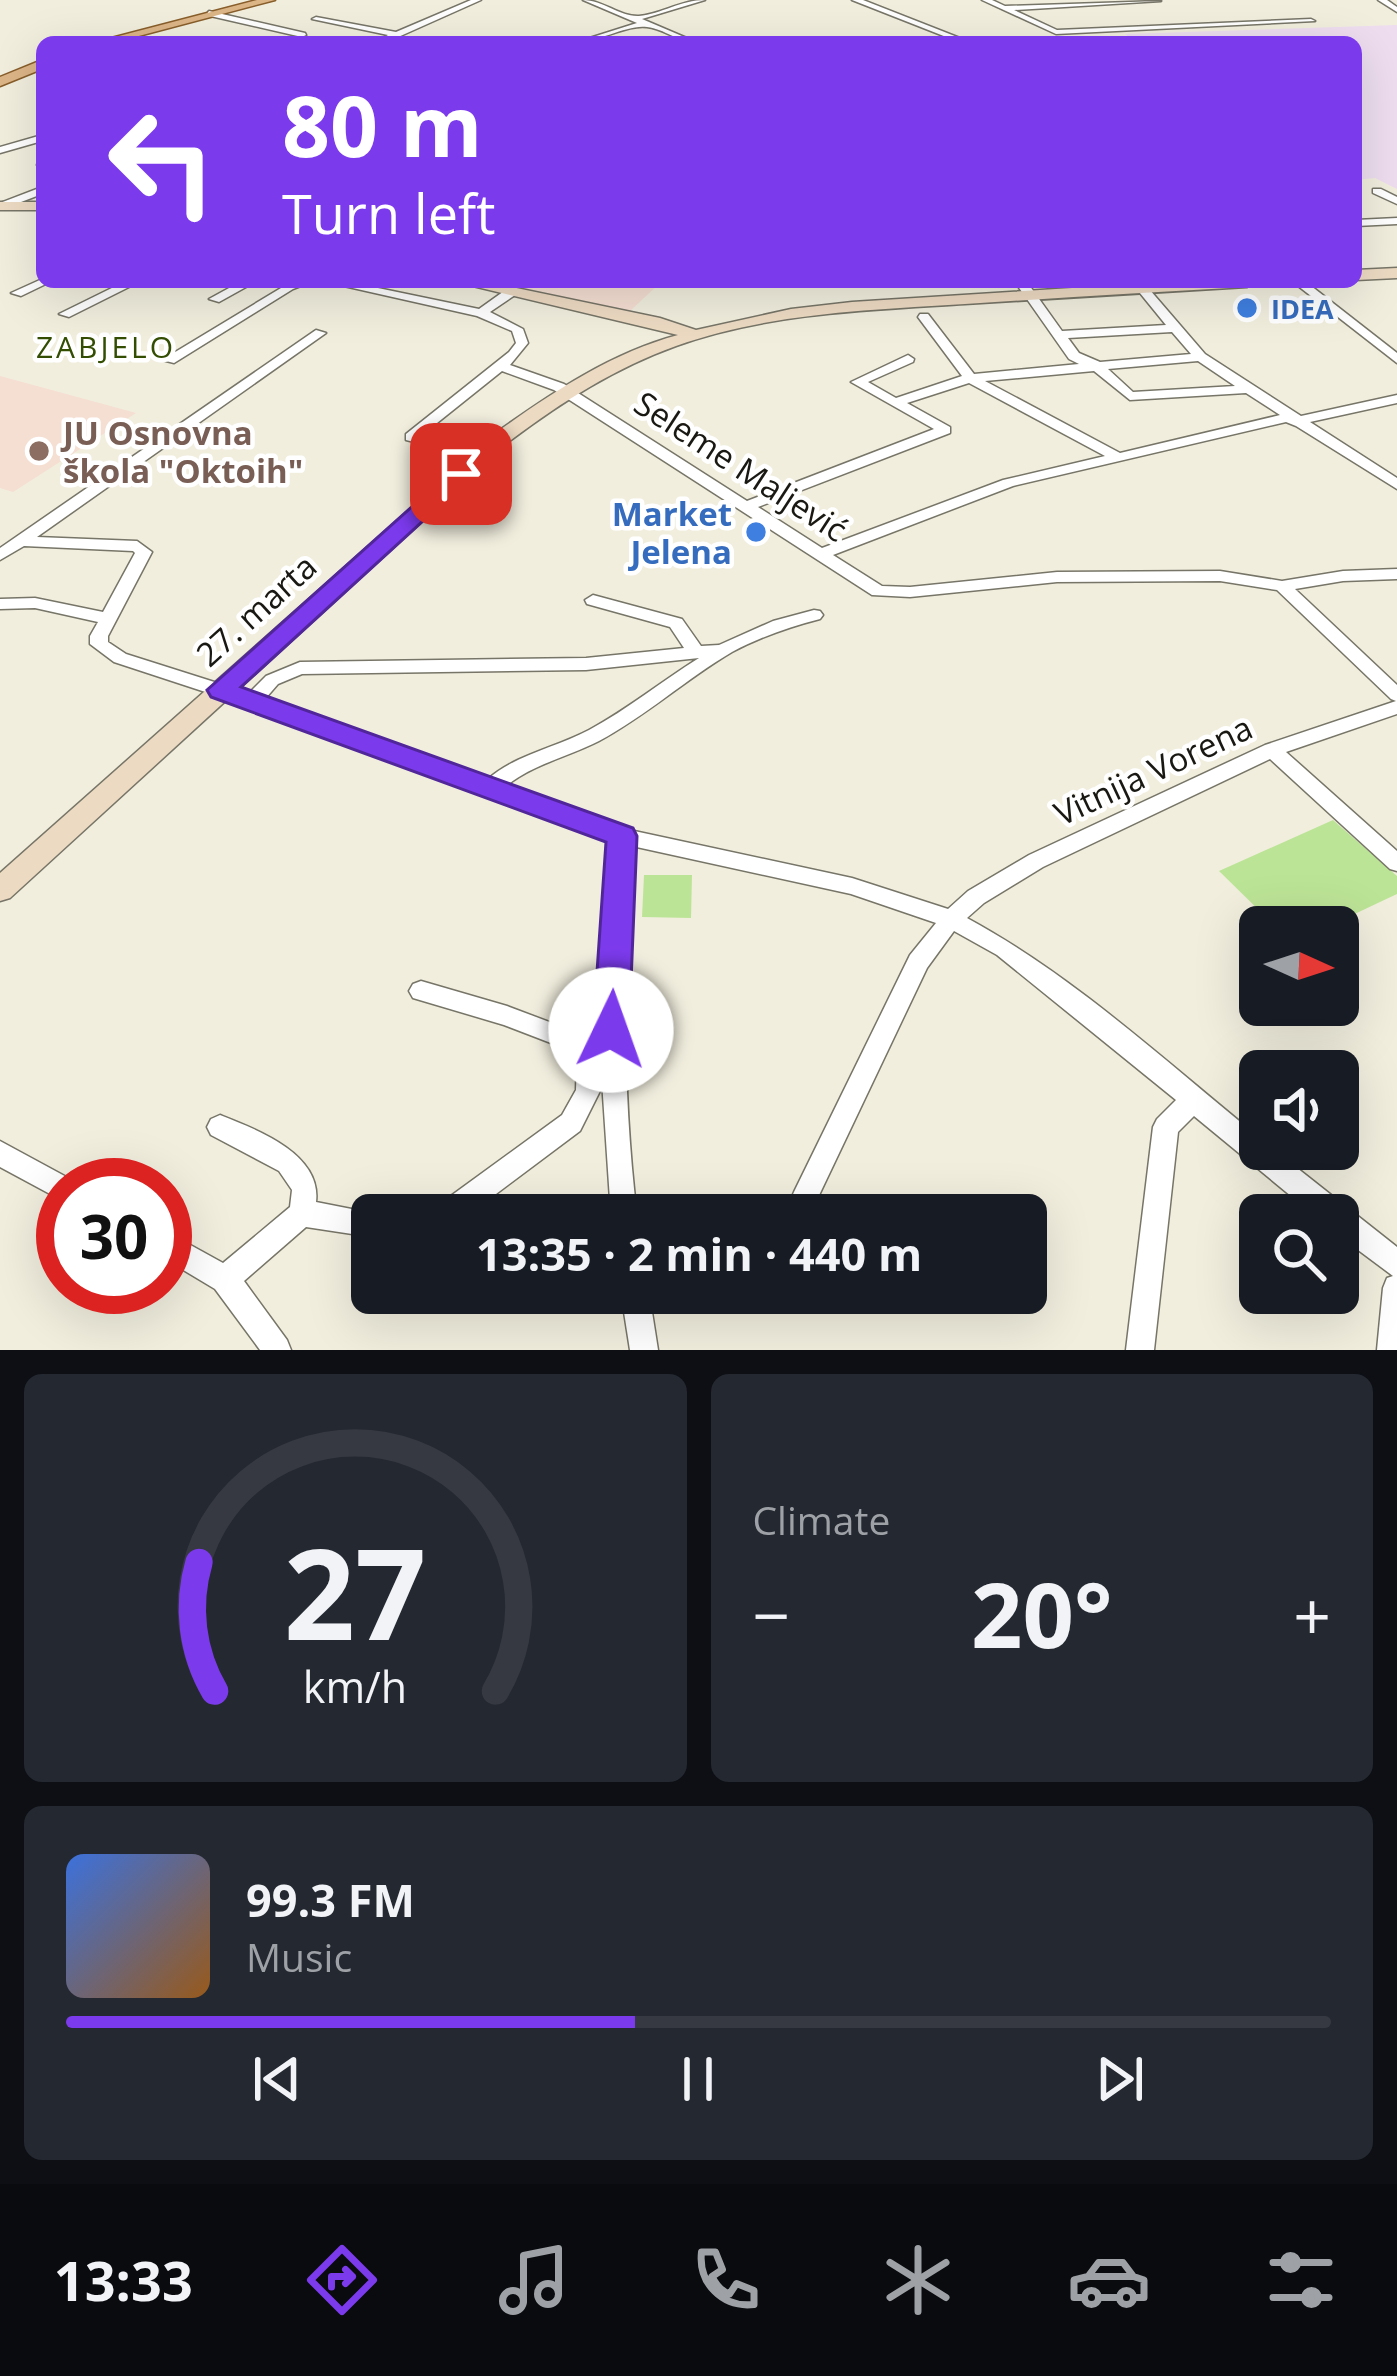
<!DOCTYPE html>
<meta charset="utf-8">
<style>
:root{--surface:#171b24;--page:#242831;--text:#f1f3f6;--muted:#9ea1a6;--line:#363941;--accent:#7c3aed}
body{margin:0;font-family:"Open Sans",sans-serif;background:var(--page);color:var(--text);height:100vh;display:flex;flex-direction:column;font-size:45px;white-space:nowrap}
*{box-sizing:border-box;margin:0}
p{font-size:39px;color:var(--muted)}
.icon{flex:none;width:66px;height:66px;fill:none;stroke:currentColor;stroke-width:2;stroke-linecap:round;stroke-linejoin:round}
.map{position:relative;height:1350px;overflow:hidden}
.side{display:flex;flex-direction:column;gap:24px;padding:24px;background:#0d0f14;flex:1}
.side>*{flex:none}
.hud{position:absolute;left:36px;top:36px;width:1326px;height:252px;border-radius:18px;box-shadow:0 12px 48px #0002;background:#7c3aed;color:#fff;overflow:hidden}
.needle{width:78px;rotate:93deg}
.buttons{position:absolute;left:1239px;top:906px;display:grid;gap:24px}
.buttons a{display:grid;place-items:center;width:120px;height:120px;border-radius:18px;background:var(--surface);box-shadow:0 12px 48px #0002;font-size:60px}
.speed{position:absolute;left:36px;top:1158px;display:flex;gap:24px;font-size:60px;font-weight:700;text-align:center}
.speed>*{display:grid;place-content:center;width:156px;height:156px;border-radius:50%;background:var(--surface);box-shadow:0 12px 48px #0002;line-height:1}
.speed .limit{border:18px solid #d22;background:#fff;color:#111}
.pin{position:absolute;display:grid;place-items:center;width:102px;height:102px;color:#fff;margin:-51px;border-radius:24px;box-shadow:0 6px 18px #0006}
.me{position:absolute;width:132px;margin:-66px;rotate:3deg;stroke-linejoin:round;filter:drop-shadow(0 0 9px #0008)}
.turn{display:flex;align-items:center;gap:42px;height:252px;padding:0 48px;font-size:54px}
.turn .icon{width:156px;height:156px;stroke-width:2.5}
.turn b{display:block;font-size:84px;line-height:102px}
.big{font-size:90px;font-weight:700;line-height:1.1}
.side .tile{flex:1;display:flex;flex-direction:column;justify-content:center;gap:18px;min-width:0;padding:0 42px;border-radius:18px;background:var(--page)}
.side .dial{align-items:center;gap:0}
.dial svg{height:312px;overflow:visible;fill:none;stroke:var(--line);stroke-width:7;stroke-linecap:round;text-anchor:middle}
.dial text{fill:var(--text);stroke:none}
.song{display:flex;align-items:center;gap:36px}
.cover{width:144px;height:144px;border-radius:18px;background:linear-gradient(135deg,hsl(220 70% 55%),hsl(30 70% 35%))}
.played{height:12px;border-radius:6px;background:linear-gradient(90deg,var(--accent) 45%,var(--line) 45%)}
.keys{display:flex;justify-content:space-around;direction:ltr}
.heat{display:flex;justify-content:space-between;align-items:center;font-size:66px;direction:ltr}
.side .tiles{flex:1;display:grid;gap:24px;grid-template-columns:1fr 1fr}
.tile:last-child{grid-column:span 2}
.trip{position:absolute;left:351px;top:1194px;width:696px;height:120px;border-radius:18px;background:var(--surface);box-shadow:0 12px 48px #0002;font-weight:700;line-height:120px;text-align:center}
.dock{display:flex;height:192px;justify-content:space-around;align-items:center;background:#090b0e;color:var(--muted)}
.dock .icon{width:84px;height:84px}
.dock .on{color:var(--accent)}
.dock b{font-size:54px;color:var(--text)}
.map>svg:first-child{display:block}
.industrial{fill:#edddef}
.education{fill:#f5ded2}
.green{fill:#bce496}
.lines{fill:none;stroke-linecap:round;stroke-linejoin:round}
.street-casing{stroke:#777567;stroke-width:3}
.secondary-casing{stroke:#777567;stroke-width:3}
.primary-casing{stroke:#885e2a;stroke-width:3}
.street{fill:#fff;fill-rule:evenodd}
.secondary{fill:#eddac3;fill-rule:evenodd}
.primary{fill:#dcb587;fill-rule:evenodd}
.route{fill:#7c3aed;stroke:#51269a;stroke-width:3}
.shop-dot{fill:#3f7fe0;stroke:#fff;stroke-width:4.5}
.education-dot{fill:#8d6e63;stroke:#fff;stroke-width:4.5}
.labels{text-anchor:middle;dominant-baseline:central;stroke-width:9;stroke-linejoin:round;paint-order:stroke}
.far-shop-label{font-size:27px;font-weight:bold;fill:#366cbe;stroke:#fff;text-anchor:start}
.far-neighbourhood-label{font-size:30px;letter-spacing:3px;fill:#334e03;stroke:#fff}
.education-label{font-size:33px;font-weight:bold;fill:#785e54;stroke:#fff;text-anchor:start}
.street-label{font-size:33px;fill:#191812;stroke:#fff}
.shop-label{font-size:33px;font-weight:bold;fill:#366cbe;stroke:#fff;text-anchor:end}
</style>
<div class="map">
<svg width="1397" height="1350" viewBox="0 0 1397 1350">
<rect width="100%" height="100%" fill="#f1eede"/>
<path class="industrial" d="M 1397,25 L 1397,189 L 1375,178 L 1356,180 L 1356,42 L 1136,42 L 1125,34 Z"/>
<g class="education">
<path d="M 484,282 L 661,282 L 629,312 Z"/>
<path d="M 0,376 L 136,413 L 13,492 L 0,488 Z"/>
</g>
<g class="green">
<path d="M 1333,820 L 1397,876 L 1397,894 L 1327,927 L 1276,927 L 1219,871 Z"/>
<path d="M 644,875 L 692,875 L 691,918 L 642,917 Z"/>
</g>
<g class="lines">
<defs>
<g id="street">
<path d="M 471,0 L 481,0 L 387,42 L 376,42 L 388,35 L 312,19 L 316,17 L 396,32 Z"/>
<path d="M 583,0 C 603,0 620,17 639,16 C 661,14 681,0 705,0 L 642,19 L 696,42 C 677,42 665,29 647,27 C 628,24 599,42 577,42 L 637,23 Z"/>
<path d="M 852,0 L 863,0 L 970,42 L 959,42 Z"/>
<path d="M 982,0 L 992,0 L 1005,6 L 1161,1 L 1014,10 L 1057,30 L 1311,19 L 1315,21 L 1056,34 Z"/>
<path d="M 1378,0 L 1387,0 L 1397,7 L 1397,12 Z"/>
<path d="M 209,11 L 305,33 L 306,35 L 302,37 L 206,15 Z"/>
<path d="M 42,135 L 42,141 L 0,153 L 0,147 Z"/>
<path d="M 42,158 L 42,168 L 37,165 L 39,159 Z"/>
<path d="M 42,187 L 42,194 L 8,207 L 0,207 L 0,203 Z"/>
<path d="M 1373,189 L 1381,189 L 1397,197 L 1397,204 L 1373,193 Z"/>
<path d="M 1397,218 L 1397,224 L 1356,226 L 1356,220 Z"/>
<path d="M 42,279 L 42,282 L 50,282 L 21,296 L 11,293 Z"/>
<path d="M 124,282 L 139,282 L 69,317 L 59,314 Z"/>
<path d="M 240,282 L 255,282 L 219,302 L 209,299 Z"/>
<path d="M 291,282 L 311,282 L 293,289 L 174,363 L 162,360 Z"/>
<path d="M 326,282 L 349,282 L 479,309 L 507,289 L 515,289 L 515,295 L 490,312 L 523,329 L 528,343 L 510,365 L 564,384 L 747,501 L 934,429 L 851,382 L 908,355 L 914,359 L 913,362 L 868,382 L 896,398 L 962,376 L 918,317 L 920,314 L 928,314 L 974,374 L 1079,364 L 1069,359 L 1015,282 L 1027,282 L 1062,331 L 1166,325 L 1131,282 L 1143,282 L 1205,354 L 1301,416 L 1397,395 L 1397,403 L 1310,422 L 1397,478 L 1397,489 L 1296,426 L 1286,422 L 1013,486 L 833,555 L 882,586 L 910,587 L 1057,572 L 1220,571 L 1282,581 L 1343,571 L 1397,569 L 1397,579 L 1343,581 L 1295,589 L 1397,685 L 1397,714 L 1286,752 L 1397,851 L 1397,871 L 1390,869 L 1270,759 L 1043,867 L 984,903 L 967,918 C 1074,976 1166,1062 1260,1138 L 1260,1149 L 1273,1149 L 1397,1247 L 1397,1350 L 1377,1350 L 1383,1288 L 1387,1278 L 1393,1276 L 1338,1235 L 1338,1215 L 1314,1215 L 1194,1116 L 1178,1132 L 1154,1350 L 1126,1350 L 1153,1127 L 1157,1119 L 1176,1100 L 997,955 L 954,931 L 927,968 L 812,1210 L 803,1214 L 794,1210 L 790,1201 L 794,1192 L 910,955 L 936,923 L 851,894 L 632,846 C 623,970 622,1092 637,1215 L 611,1215 L 601,1066 L 600,1091 L 580,1131 L 468,1215 L 433,1215 L 437,1206 L 562,1115 L 576,1090 L 577,1053 L 504,1025 L 413,998 L 409,991 L 413,984 L 421,981 L 507,1006 L 597,1040 L 601,1046 L 611,840 L 245,705 L 114,662 L 90,644 L 90,636 L 98,622 L 35,608 L 0,609 L 0,599 L 35,598 L 103,612 L 135,553 L 133,551 L 24,546 L 0,560 L 0,548 L 316,330 L 326,333 L 37,537 L 137,541 L 152,552 L 108,636 L 108,642 L 126,654 L 249,693 L 266,676 L 300,662 L 586,658 L 684,648 L 670,627 L 587,604 L 585,600 L 593,595 L 682,619 L 701,646 L 719,645 L 773,621 L 814,610 L 820,611 L 823,615 L 820,619 C 789,627 760,637 732,652 C 686,679 646,716 599,741 C 568,757 533,764 506,786 L 625,829 L 852,878 L 948,909 L 968,891 L 1029,855 L 1265,745 L 1396,701 L 1391,699 L 1277,590 L 1220,581 L 1057,582 L 910,597 L 872,595 L 554,390 L 502,371 L 422,435 L 488,452 L 488,458 L 483,459 L 406,440 L 406,434 L 509,352 L 516,343 L 512,331 L 477,316 ZM 1172,332 L 1191,354 L 1100,362 L 1079,353 L 1068,338 ZM 1198,361 L 1235,386 L 1133,392 L 1108,369 ZM 1094,371 L 1130,400 L 1246,393 L 1280,415 L 1120,453 L 985,381 ZM 969,383 L 1105,456 L 1003,480 L 822,548 L 758,507 L 950,433 L 950,427 L 907,403 ZM 699,658 C 662,681 628,709 589,730 C 555,748 517,754 488,779 L 265,699 L 278,684 L 302,674 L 586,670 Z"/>
<path d="M 1293,282 L 1306,282 L 1397,353 L 1397,363 Z"/>
<path d="M 220,1115 C 258,1130 322,1154 316,1202 L 382,1215 L 372,1215 L 372,1237 L 306,1227 L 244,1281 L 287,1340 L 291,1350 L 260,1350 L 215,1289 L 165,1259 L 165,1231 L 223,1263 L 290,1207 L 292,1190 L 279,1171 L 211,1135 L 207,1127 L 211,1119 Z"/>
<path d="M 0,1141 L 72,1180 L 74,1185 L 63,1185 L 63,1201 L 0,1167 Z"/>
<path d="M 621,1293 L 649,1293 L 658,1350 L 630,1350 Z"/>
</g>
<g id="secondary">
<rect x="0" y="202" width="42" height="8"/>
<path d="M 1397,268 L 1397,278 L 1356,280 L 1356,270 Z"/>
<path d="M 456,282 L 487,282 L 660,318 L 696,330 L 791,309 L 852,302 L 1168,282 L 1255,282 L 1247,287 C 1153,292 1059,298 965,304 C 869,310 768,313 676,346 C 615,368 563,401 511,440 L 10,898 L 0,901 L 0,873 L 497,432 C 553,392 611,353 678,335 Z"/>
</g>
<g id="primary">
<path d="M 257,0 L 275,0 L 116,42 L 96,42 Z"/>
<path d="M 42,60 L 42,69 L 0,86 L 0,77 Z"/>
</g>
</defs>
<use href="#street" class="street-casing"/>
<use href="#secondary" class="secondary-casing"/>
<use href="#primary" class="primary-casing"/>
<use href="#street" class="street"/>
<use href="#secondary" class="secondary"/>
<use href="#primary" class="primary"/>
</g>
<path class="route" d="M 461,468 L 469,470 L 469,479 L 241,687 L 633,828 L 637,836 L 629,1030 L 624,1041 L 611,1045 L 598,1041 L 593,1030 L 606,842 L 211,697 L 207,690 L 453,470 Z"/>
<g class="shop-dot">
<circle cx="1247" cy="308" r="12"/>
<circle cx="756" cy="532" r="12"/>
</g>
<circle class="education-dot" cx="39" cy="451" r="12"/>
<g class="labels">
<g class="far-shop-label">
<text x="1271" y="308">IDEA</text>
</g>
<g class="far-neighbourhood-label">
<text x="106" y="346">ZABJELO</text>
</g>
<g class="education-label">
<text x="63" y="432">JU Osnovna<tspan x="63" dy="38">škola "Oktoih"</tspan></text>
</g>
<g class="street-label">
<text transform="translate(741 466) rotate(33)">Seleme Maljević</text>
<text transform="translate(256 610) rotate(-42)">27. marta</text>
<text transform="translate(1153 770) rotate(-25)">Vitnija Vorena</text>
</g>
<g class="shop-label">
<text x="732" y="513">Market<tspan x="732" dy="38">Jelena</tspan></text>
</g>
</g>
</svg>
<div class="buttons">
<a><svg class="needle" viewBox="-14 -14 28 28"><path d="M0-13l5 13h-10z" fill="#e53935"/><path d="M0 13l5-13h-10z" fill="#9ea1a6"/></svg></a>
<a><svg class="icon" aria-label="sound" viewBox="0 0 24 24"><path d="M4 9h4l5-4v14l-5-4H4zM17 9q2 3 0 6"/></svg></a>
<a><svg class="icon" aria-label="search" viewBox="0 0 24 24"><circle cx="10" cy="10" r="6"/><path d="M15 15l6 6"/></svg></a>
</div>
<div class="speed"><div class="limit">30</div></div>
<div class="pin" style="left:461px;top:474px;background:#d93025"><svg class="icon" aria-label="arrive" viewBox="0 0 24 24"><path d="M6 21V4h12l-3 4 3 4H6"/></svg></div>
<svg class="me" style="left:611px;top:1030px" viewBox="-20 -20 40 40"><circle r="19" fill="#fff"/><path d="M0-13L10 11 0 6-10 11z" fill="#7c3aed"/></svg>
<div class="trip">13:35 · 2 min · 440 m</div>
<div class="hud">
<div class="turn"><svg class="icon" aria-label="left" viewBox="0 0 24 24"><path d="M17 20v-9H6M10 6l-5 5 5 5"/></svg><div><b>80 m</b>Turn left</div></div>
</div>
</div>
<section class="side">
<div class="tiles">
<div class="tile dial"><svg viewBox="0 0 100 80">
<path d="M14 69A42 42 0 1 1 86 69"/>
<path d="M14 69A42 42 0 0 1 10 36" stroke="#7c3aed"/>
<text x="50" y="56" font-size="32" font-weight="700">27</text>
<text x="50" y="72" font-size="11">km/h</text>
</svg></div>
<div class="tile"><p>Climate</p>
<div class="heat"><a>−</a><b class="big">20°</b><a>+</a></div>
</div>
<div class="tile">
<div class="song"><i class="cover"></i><div><b>99.3 FM</b><p>Music</p></div></div>
<div class="played"></div>
<div class="keys"><svg class="icon" aria-label="previous" viewBox="0 0 24 24"><path d="M18 5L8 12l10 7zM5 5v14"/></svg><svg class="icon" aria-label="pause" viewBox="0 0 24 24"><path d="M8 5v14M16 5v14"/></svg><svg class="icon" aria-label="next" viewBox="0 0 24 24"><path d="M6 5l10 7-10 7zM19 5v14"/></svg></div>
</div>
</div>
</section>
<nav class="dock">
<b>13:33</b>
<svg class="icon on" aria-label="directions" viewBox="0 0 24 24"><path d="M12 3l9 9-9 9-9-9zM9 14v-3h6M13 9l2 2-2 2"/></svg>
<svg class="icon" aria-label="music" viewBox="0 0 24 24"><path d="M9 18V5l10-2v13"/><circle cx="6" cy="18" r="3"/><circle cx="16" cy="16" r="3"/></svg>
<svg class="icon" aria-label="phone" viewBox="0 0 24 24"><path d="M5 4h4l2 5-3 2q2 4 5 5l2-3 5 2v4C11 20 4 13 5 4z"/></svg>
<svg class="icon" aria-label="climate" viewBox="0 0 24 24"><path d="M12 3v18M4 7l16 10M4 17L20 7"/></svg>
<svg class="icon" aria-label="car" viewBox="0 0 24 24"><path d="M5 17H2v-5l4-1 3-4h7l3 4 3 1v5h-3M9 17h6M6 11h13"/><circle cx="7" cy="17" r="2"/><circle cx="17" cy="17" r="2"/></svg>
<svg class="icon" aria-label="filters" viewBox="0 0 24 24"><path d="M4 7h16M4 17h16"/><circle cx="9" cy="7" r="2"/><circle cx="15" cy="17" r="2"/></svg>
</nav>
